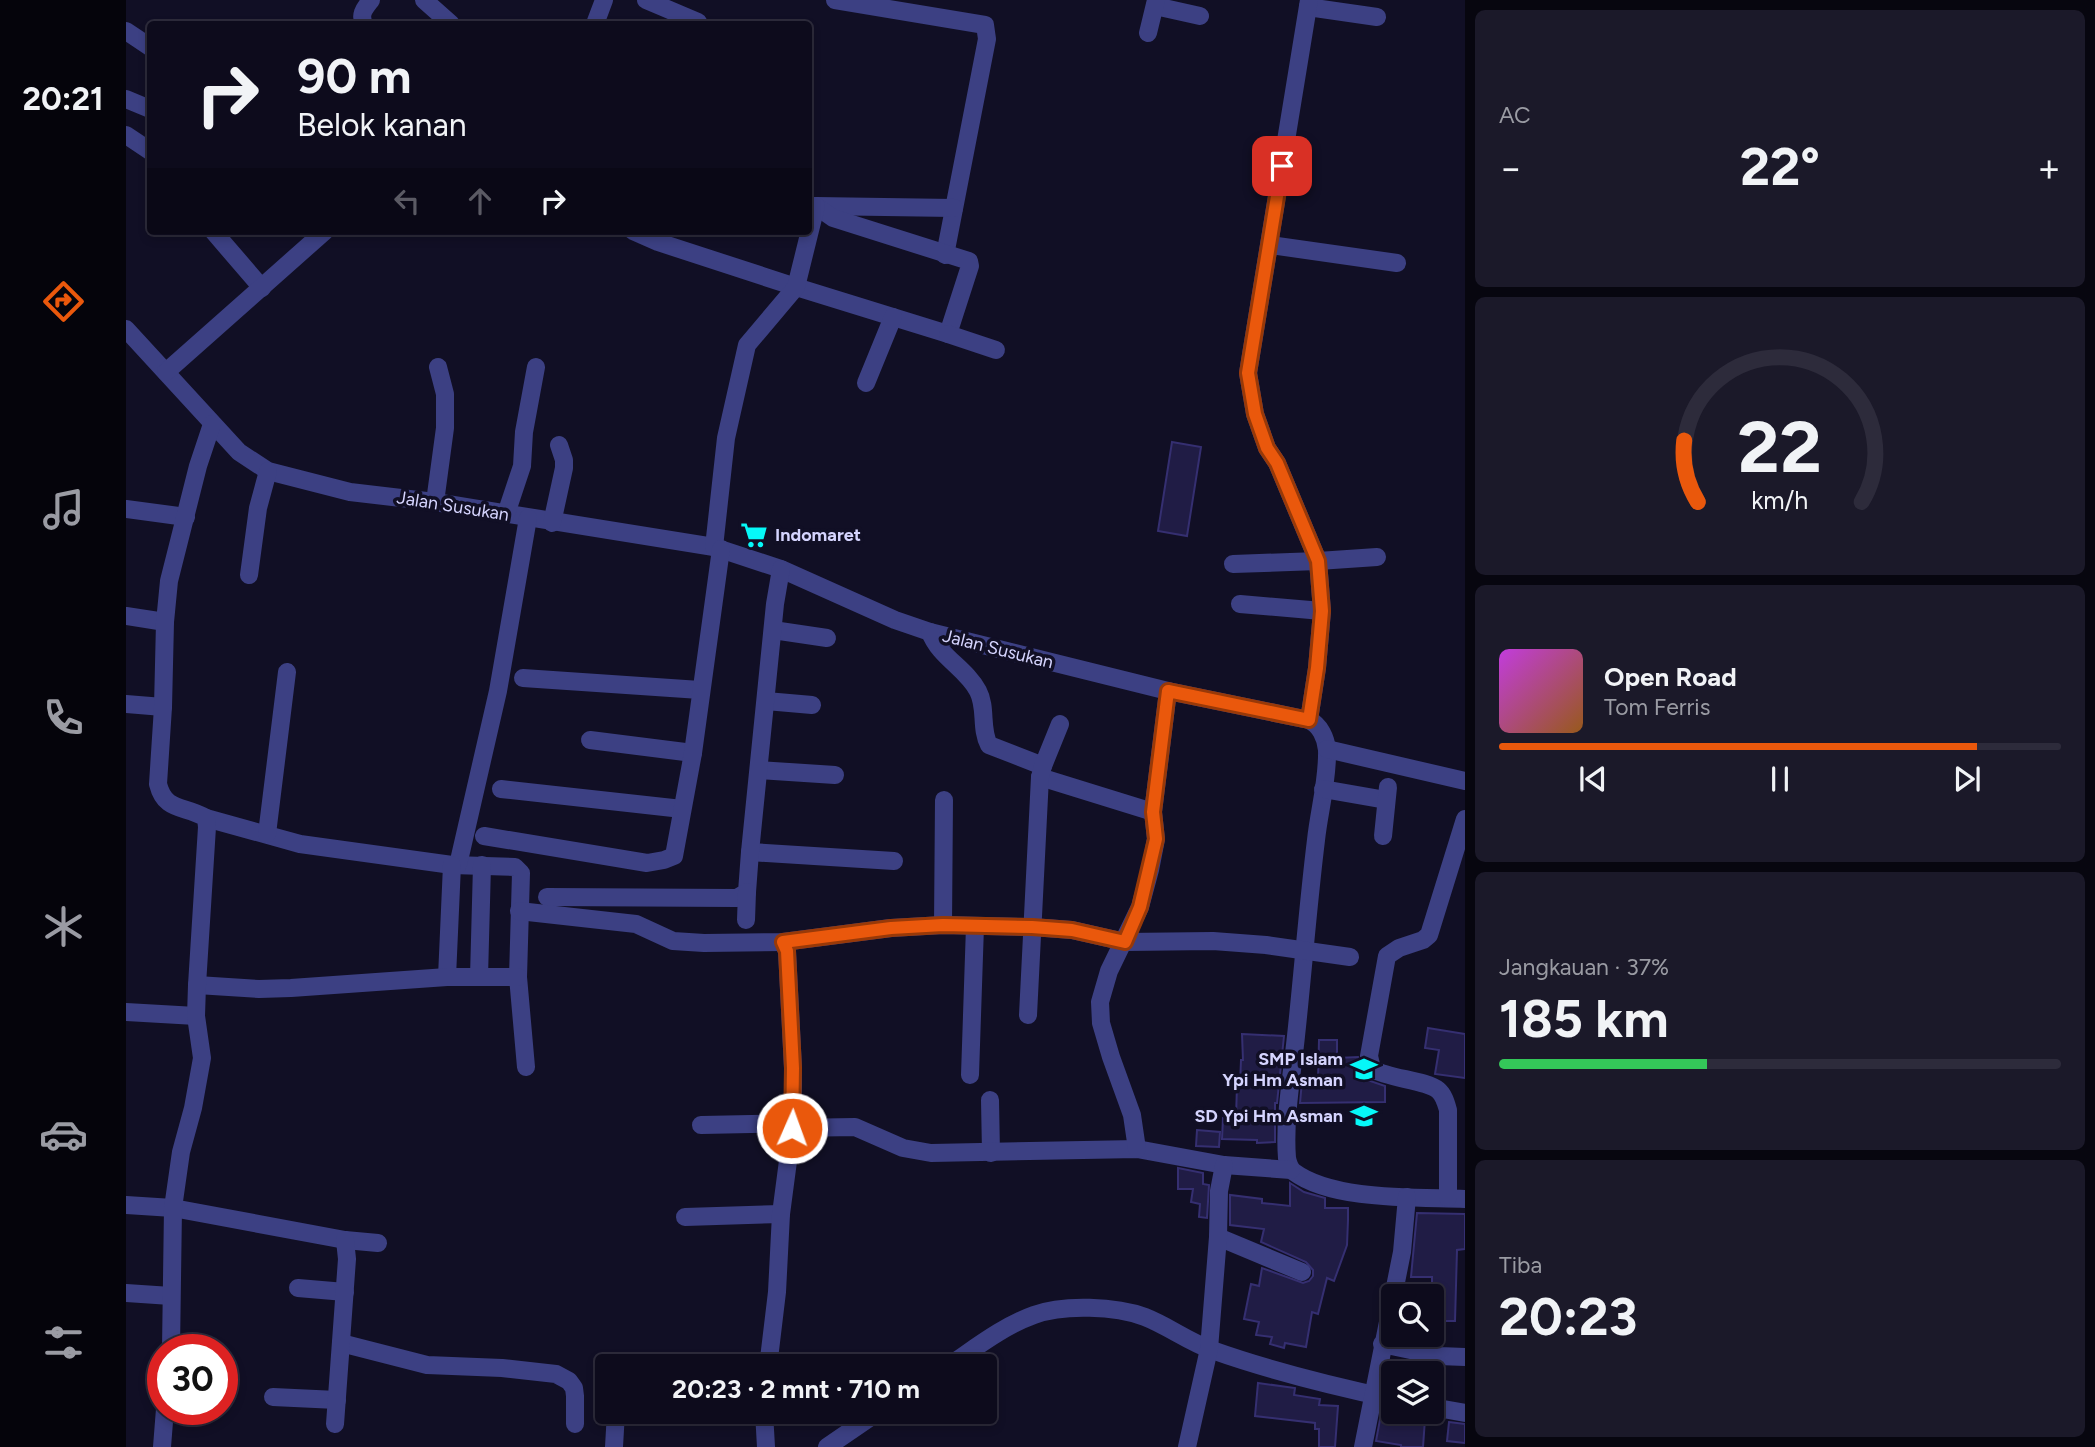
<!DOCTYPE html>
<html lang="id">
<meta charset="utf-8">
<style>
:root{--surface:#0d0b1c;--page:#1b1929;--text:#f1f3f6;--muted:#9a9ba3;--line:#2d2b3b;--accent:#ea580c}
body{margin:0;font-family:Figtree,sans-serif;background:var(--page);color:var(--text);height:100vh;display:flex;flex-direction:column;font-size:26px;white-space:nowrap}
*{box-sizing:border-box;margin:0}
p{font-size:23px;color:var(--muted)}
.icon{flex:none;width:38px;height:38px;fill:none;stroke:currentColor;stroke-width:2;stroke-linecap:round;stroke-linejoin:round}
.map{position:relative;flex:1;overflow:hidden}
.sheet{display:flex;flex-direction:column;gap:10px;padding:10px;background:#07060f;width:630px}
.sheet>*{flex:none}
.hud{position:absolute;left:21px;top:21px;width:665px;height:214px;border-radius:7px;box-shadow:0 4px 10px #0003,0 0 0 2px var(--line);background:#0d0b1c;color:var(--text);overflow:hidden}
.fabs{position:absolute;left:1255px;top:1284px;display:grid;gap:14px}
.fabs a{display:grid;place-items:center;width:63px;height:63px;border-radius:7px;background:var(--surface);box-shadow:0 4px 10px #0003,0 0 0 2px var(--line);font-size:35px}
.speed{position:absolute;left:21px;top:1334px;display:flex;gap:14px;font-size:35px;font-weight:700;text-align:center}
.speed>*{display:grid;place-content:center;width:91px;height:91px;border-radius:50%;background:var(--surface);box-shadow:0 4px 10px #0003,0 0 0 2px var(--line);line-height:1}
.speed .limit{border:10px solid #d22;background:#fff;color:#111}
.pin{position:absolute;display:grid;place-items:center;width:60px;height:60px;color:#fff;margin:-30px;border-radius:14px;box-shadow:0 4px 10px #0006}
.me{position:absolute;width:77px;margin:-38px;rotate:2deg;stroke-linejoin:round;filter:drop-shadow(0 0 5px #0008)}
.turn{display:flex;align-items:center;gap:24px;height:147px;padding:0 35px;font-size:32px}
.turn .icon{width:91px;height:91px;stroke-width:2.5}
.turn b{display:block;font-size:49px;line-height:60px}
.lanes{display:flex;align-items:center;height:66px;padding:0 35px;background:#0003;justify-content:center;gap:35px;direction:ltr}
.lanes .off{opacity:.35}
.big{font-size:52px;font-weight:700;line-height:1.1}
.sheet .widget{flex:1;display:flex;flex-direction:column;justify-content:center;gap:10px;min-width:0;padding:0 24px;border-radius:10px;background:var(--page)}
.sheet .dial{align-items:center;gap:0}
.dial svg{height:182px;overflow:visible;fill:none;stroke:var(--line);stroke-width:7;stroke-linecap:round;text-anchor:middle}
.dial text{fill:var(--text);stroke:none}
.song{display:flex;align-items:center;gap:21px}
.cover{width:84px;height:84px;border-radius:10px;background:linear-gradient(135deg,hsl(290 70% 55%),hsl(30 70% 35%))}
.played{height:7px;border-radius:4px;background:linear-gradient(90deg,var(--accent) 85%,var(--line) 85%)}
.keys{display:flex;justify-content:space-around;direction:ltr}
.heat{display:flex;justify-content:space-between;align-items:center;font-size:38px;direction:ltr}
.charge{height:10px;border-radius:5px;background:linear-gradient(90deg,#34c759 37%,var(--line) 0)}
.trip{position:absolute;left:469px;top:1354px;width:402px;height:70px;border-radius:7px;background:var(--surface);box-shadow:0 4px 10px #0003,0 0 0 2px var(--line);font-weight:700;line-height:70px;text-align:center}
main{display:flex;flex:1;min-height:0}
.tab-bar{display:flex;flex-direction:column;width:126px;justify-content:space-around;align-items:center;background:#05040b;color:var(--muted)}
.tab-bar .icon{width:49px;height:49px}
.tab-bar .on{color:var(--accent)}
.tab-bar b{font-size:32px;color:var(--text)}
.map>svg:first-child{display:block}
.building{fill:#201c45;stroke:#352f71;stroke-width:2}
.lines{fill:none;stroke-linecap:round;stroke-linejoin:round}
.minor{stroke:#3c4083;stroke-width:18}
.route-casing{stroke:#983908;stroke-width:18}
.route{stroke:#ea580c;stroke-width:12}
.labels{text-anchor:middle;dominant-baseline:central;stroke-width:7;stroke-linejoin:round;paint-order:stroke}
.street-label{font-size:18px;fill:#d5d4fe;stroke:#110f25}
.poi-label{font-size:18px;font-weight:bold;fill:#d5d4fe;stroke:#110f25;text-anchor:end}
</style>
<main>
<nav class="tab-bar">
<b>20:21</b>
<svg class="icon on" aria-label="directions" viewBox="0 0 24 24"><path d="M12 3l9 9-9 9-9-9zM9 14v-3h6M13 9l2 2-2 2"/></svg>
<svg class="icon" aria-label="music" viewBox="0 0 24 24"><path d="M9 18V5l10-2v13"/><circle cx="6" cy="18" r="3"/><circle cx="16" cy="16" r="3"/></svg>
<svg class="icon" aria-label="phone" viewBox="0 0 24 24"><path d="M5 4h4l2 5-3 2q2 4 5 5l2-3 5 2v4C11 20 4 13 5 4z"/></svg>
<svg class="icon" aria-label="climate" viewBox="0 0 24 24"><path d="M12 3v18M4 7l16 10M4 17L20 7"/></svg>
<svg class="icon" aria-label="car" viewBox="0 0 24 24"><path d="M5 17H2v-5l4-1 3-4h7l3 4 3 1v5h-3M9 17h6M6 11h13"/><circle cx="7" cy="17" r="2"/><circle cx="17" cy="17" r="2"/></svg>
<svg class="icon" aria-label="filters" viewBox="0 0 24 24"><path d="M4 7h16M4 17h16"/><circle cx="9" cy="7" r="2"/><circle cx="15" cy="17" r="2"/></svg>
</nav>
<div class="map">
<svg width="1339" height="1447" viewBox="0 0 1339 1447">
<rect width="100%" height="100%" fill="#110f25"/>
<g class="building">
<path d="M 1046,442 L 1075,447 L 1061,536 L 1032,531 Z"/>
<path d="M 1302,1028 L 1339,1034 L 1339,1078 L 1309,1074 L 1313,1050 L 1299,1048 Z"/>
<path d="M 1116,1034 L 1158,1036 L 1151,1103 L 1149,1103 L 1149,1142 L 1131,1143 L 1131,1140 L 1096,1139 L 1097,1118 L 1110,1118 L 1111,1085 L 1114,1085 L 1115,1060 L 1117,1060 Z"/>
<path d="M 1193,1040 L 1211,1040 L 1211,1058 L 1232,1057 L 1238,1077 L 1241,1080 L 1259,1086 L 1259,1102 L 1174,1103 L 1176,1081 L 1192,1081 Z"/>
<path d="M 1071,1130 L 1094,1132 L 1093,1147 L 1070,1146 Z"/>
<path d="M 1052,1168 L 1077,1173 L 1077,1184 L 1083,1185 L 1081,1218 L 1073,1217 L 1074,1204 L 1065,1202 L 1067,1189 L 1052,1189 Z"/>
<path d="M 1164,1183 L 1178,1192 L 1199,1198 L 1199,1208 L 1222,1208 L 1222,1220 L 1221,1245 L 1208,1281 L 1201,1278 L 1192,1314 L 1186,1312 L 1180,1347 L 1159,1343 L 1158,1348 L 1144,1344 L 1146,1337 L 1130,1335 L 1133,1322 L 1118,1319 L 1125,1284 L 1133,1286 L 1136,1268 L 1177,1283 L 1183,1281 L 1187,1276 L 1187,1270 L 1180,1262 L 1135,1242 L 1138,1229 L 1104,1225 L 1104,1195 L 1136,1199 L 1136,1203 L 1164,1206 Z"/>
<path d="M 1291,1213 L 1339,1214 L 1339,1249 L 1331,1250 L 1329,1321 L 1313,1321 L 1313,1318 L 1306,1318 L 1306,1277 L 1285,1277 Z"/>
<path d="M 1132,1383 L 1169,1388 L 1168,1395 L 1194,1399 L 1193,1405 L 1212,1406 L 1209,1447 L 1193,1447 L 1193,1429 L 1189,1429 L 1189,1423 L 1129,1416 Z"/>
<path d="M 1255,1414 L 1299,1419 L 1297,1447 L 1275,1447 L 1275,1445 L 1250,1441 Z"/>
<path d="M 1323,1422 L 1339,1424 L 1339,1443 L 1321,1441 Z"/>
</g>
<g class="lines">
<g class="minor">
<path d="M 298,0 L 325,24"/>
<path d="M 520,0 L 572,22"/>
<path d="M 709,0 L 859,25 L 861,39 L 819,255"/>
<path d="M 1029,6 L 1074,16"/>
<path d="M 1182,7 L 1251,17"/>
<path d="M 238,24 C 233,14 239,8 245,0"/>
<path d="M 469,24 L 478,0"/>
<path d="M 0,31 L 24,47"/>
<path d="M 1022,33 L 1030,0"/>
<path d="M 0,99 L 24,109"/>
<path d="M 0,135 L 24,151"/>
<path d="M 689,206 L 828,208"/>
<path d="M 87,231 L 136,288"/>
<path d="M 507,231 L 532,242 L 670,287 L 822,334 L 844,266 L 843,261 L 707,218 L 690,206"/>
<path d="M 1144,245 L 1271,263"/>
<path d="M 0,329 L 113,452 L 142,471 L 224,492 L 309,502 L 588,547 L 655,569 L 769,620 L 804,632 L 1042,691 L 1183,720 C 1194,725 1200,738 1201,750 C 1202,780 1193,811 1190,840 C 1182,905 1177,971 1170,1036 C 1166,1075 1158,1119 1161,1158 C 1162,1163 1163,1168 1168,1172 C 1207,1201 1291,1197 1339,1199"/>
<path d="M 822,334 L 870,350"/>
<path d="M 40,372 L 199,231"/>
<path d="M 740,383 L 767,317"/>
<path d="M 309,502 L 319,428 L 319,394 L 312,367"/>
<path d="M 0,509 L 60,517"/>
<path d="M 380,514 L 396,466 L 398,432 L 410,367"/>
<path d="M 426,523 L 438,468 L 438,460 L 433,445"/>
<path d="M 588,547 L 600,438 L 621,345 L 670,287 L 690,206"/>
<path d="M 1107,564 L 1192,561 L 1251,557"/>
<path d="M 123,575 L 132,508 L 142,471"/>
<path d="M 1114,604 L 1196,611"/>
<path d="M 0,616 L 39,622"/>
<path d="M 647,630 L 701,638"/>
<path d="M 804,632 C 813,657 840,668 852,691 C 861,708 854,728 863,745 L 917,766"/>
<path d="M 397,678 L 574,690"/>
<path d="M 640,701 L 686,705"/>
<path d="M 0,704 L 37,707"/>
<path d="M 1183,720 L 1191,668 L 1196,611 L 1192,561 L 1151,463 L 1141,448 L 1129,414 L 1122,373 L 1183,0"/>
<path d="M 464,740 L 567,753"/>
<path d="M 1201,749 L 1339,781"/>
<path d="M 633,770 L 709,775"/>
<path d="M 914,777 L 1027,812"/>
<path d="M 375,789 L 556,809"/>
<path d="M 1197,789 L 1260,800"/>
<path d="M 80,818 L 174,844 L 326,865 L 389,867 L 395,873 L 392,977 L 400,1067"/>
<path d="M 141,834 L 161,672"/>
<path d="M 358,836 L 521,863 L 538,860 L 548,856 L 567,753 L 595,549"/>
<path d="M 1257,836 L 1262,787"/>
<path d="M 624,852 L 768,861"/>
<path d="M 332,865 L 372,691 L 402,518"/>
<path d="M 421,897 L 611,898 L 621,892 L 624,852 L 649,604 L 655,569"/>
<path d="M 393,911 L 510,924 L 547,941 L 578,943 L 657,942 L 765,928 L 817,925 L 906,927 L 946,930 L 999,942 L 1087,941 L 1140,945 L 1224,957"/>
<path d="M 620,920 L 621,892"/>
<path d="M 817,925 L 818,800"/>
<path d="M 321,977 L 326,865"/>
<path d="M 353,977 L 356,865"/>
<path d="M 71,985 L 133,989 L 165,988 L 321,977 L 392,977"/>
<path d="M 0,1012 L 70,1016"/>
<path d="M 902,1015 L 914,777 L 917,766 L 934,724"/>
<path d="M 844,1075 L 849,926"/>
<path d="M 864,1100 L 865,1153"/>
<path d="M 575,1125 L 667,1123"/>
<path d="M 666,1128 L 729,1127 L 777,1148 L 805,1153 L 1011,1149 L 1098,1165 L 1165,1170"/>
<path d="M 1011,1149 L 1006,1115 L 985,1057 L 975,1023 L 974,1002 L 983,971 L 1014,907 L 1024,870 L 1030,839 L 1027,812 L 1042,691"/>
<path d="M 1322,1198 L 1322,1110 C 1320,1103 1318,1095 1312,1090 C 1300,1080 1264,1079 1246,1069 L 1243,1056 L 1261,956 L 1273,948 L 1297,940 L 1303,935 L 1339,819"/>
<path d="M 0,1205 L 47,1208 L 219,1240 L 252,1243"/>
<path d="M 559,1217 L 655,1214"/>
<path d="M 1092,1237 L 1176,1272"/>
<path d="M 172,1288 L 219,1292"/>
<path d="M 0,1293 L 45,1296"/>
<path d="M 215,1343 L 301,1365 L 376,1368 L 430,1374 L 443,1381 L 448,1388 L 449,1396 L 449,1424"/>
<path d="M 1256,1344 L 1313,1356 L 1339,1357"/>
<path d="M 45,1349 L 47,1208 L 55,1152 L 67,1108 L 76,1058 L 70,1016 L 71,985 L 81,827 L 80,818 C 58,805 39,812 32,784 L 37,707 L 39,622 L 43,581 L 72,466 L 86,424"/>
<path d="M 642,1367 L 651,1292 L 655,1214 L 667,1123 L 667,1068 L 661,951 L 657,942"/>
<path d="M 821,1367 C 848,1349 877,1326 908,1315 C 937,1304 990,1306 1019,1317 C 1042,1326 1063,1342 1086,1350 C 1145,1371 1206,1386 1267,1399"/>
<path d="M 147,1397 L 211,1400"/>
<path d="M 1306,1407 L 1339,1413"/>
<path d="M 638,1412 L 640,1447"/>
<path d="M 209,1424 L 221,1259 L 219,1240"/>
<path d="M 36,1447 L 39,1409"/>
<path d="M 488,1447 L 490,1412"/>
<path d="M 701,1447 L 752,1412"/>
<path d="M 1061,1447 L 1083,1349 L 1092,1237 L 1093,1191 L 1098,1165"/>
<path d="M 1237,1447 L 1276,1252 L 1281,1197"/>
</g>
</g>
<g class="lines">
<defs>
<path id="route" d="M 666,1128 L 667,1068 L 661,951 L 657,942 L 765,928 L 817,925 L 906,927 L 946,930 L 999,942 L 1014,907 L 1030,839 L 1027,812 L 1042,691 L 1183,720 L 1191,668 L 1196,611 L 1192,561 L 1151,463 L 1141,448 L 1129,414 L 1122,373 L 1156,166"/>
</defs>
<use href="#route" class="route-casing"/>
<use href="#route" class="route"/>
</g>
<defs>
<symbol id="supermarket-bare" viewBox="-9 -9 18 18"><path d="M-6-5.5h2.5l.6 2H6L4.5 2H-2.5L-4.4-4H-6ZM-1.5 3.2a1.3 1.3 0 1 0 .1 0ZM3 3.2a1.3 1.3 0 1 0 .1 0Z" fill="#06f8f8" stroke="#110f25" stroke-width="2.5" paint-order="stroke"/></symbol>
<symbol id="school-bare" viewBox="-9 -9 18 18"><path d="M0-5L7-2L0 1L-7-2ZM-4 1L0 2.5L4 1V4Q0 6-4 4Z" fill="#06f8f8" stroke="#110f25" stroke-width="2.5" paint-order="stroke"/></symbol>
</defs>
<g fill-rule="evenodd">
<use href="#supermarket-bare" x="609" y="516" width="38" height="38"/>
<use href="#school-bare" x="1219" y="1050" width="38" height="38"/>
<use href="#school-bare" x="1219" y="1097" width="38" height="38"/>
</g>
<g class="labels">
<g class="street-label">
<text transform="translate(327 506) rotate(9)">Jalan Susukan</text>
<text transform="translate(872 649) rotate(14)">Jalan Susukan</text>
</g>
<g class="poi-label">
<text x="649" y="535" text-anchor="start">Indomaret</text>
<text x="1217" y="1059">SMP Islam<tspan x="1217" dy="21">Ypi Hm Asman</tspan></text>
<text x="1217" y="1116">SD Ypi Hm Asman</text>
</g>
</g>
</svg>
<div class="fabs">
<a><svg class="icon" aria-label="search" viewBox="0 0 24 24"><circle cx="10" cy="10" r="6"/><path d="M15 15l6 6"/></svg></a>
<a><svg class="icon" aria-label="layers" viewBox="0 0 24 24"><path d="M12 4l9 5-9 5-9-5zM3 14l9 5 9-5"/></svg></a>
</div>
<div class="speed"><div class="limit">30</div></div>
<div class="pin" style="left:1156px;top:166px;background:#d93025"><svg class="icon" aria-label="arrive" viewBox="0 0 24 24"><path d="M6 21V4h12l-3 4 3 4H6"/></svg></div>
<svg class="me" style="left:666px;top:1128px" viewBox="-20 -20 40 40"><circle r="17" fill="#ea580c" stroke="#fff" stroke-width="3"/><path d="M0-11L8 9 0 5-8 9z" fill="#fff"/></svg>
<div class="trip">20:23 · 2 mnt · 710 m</div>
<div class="hud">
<div class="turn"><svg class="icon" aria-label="right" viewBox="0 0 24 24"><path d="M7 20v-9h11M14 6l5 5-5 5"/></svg><div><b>90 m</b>Belok kanan</div></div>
<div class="lanes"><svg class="icon off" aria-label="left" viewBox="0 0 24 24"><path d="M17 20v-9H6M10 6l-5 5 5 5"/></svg><svg class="icon off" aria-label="ahead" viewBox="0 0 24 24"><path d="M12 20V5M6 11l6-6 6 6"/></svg><svg class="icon" aria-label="right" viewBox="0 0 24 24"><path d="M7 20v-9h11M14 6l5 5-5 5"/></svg></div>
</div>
</div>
<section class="sheet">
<div class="widget"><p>AC</p>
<div class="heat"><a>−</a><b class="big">22°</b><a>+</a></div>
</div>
<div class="widget dial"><svg viewBox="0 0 100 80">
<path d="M14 69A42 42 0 1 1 86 69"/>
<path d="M14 69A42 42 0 0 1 8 42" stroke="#ea580c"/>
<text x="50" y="56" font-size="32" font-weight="700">22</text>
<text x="50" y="72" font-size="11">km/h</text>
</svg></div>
<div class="widget">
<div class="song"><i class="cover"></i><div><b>Open Road</b><p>Tom Ferris</p></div></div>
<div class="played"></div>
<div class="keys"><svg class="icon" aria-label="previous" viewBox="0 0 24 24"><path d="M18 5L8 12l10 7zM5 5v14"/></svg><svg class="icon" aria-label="pause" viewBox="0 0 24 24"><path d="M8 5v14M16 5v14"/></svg><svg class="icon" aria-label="next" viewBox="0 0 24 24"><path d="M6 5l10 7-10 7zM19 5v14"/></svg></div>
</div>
<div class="widget"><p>Jangkauan · 37%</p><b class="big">185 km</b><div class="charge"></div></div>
<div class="widget"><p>Tiba</p><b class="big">20:23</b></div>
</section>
</main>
